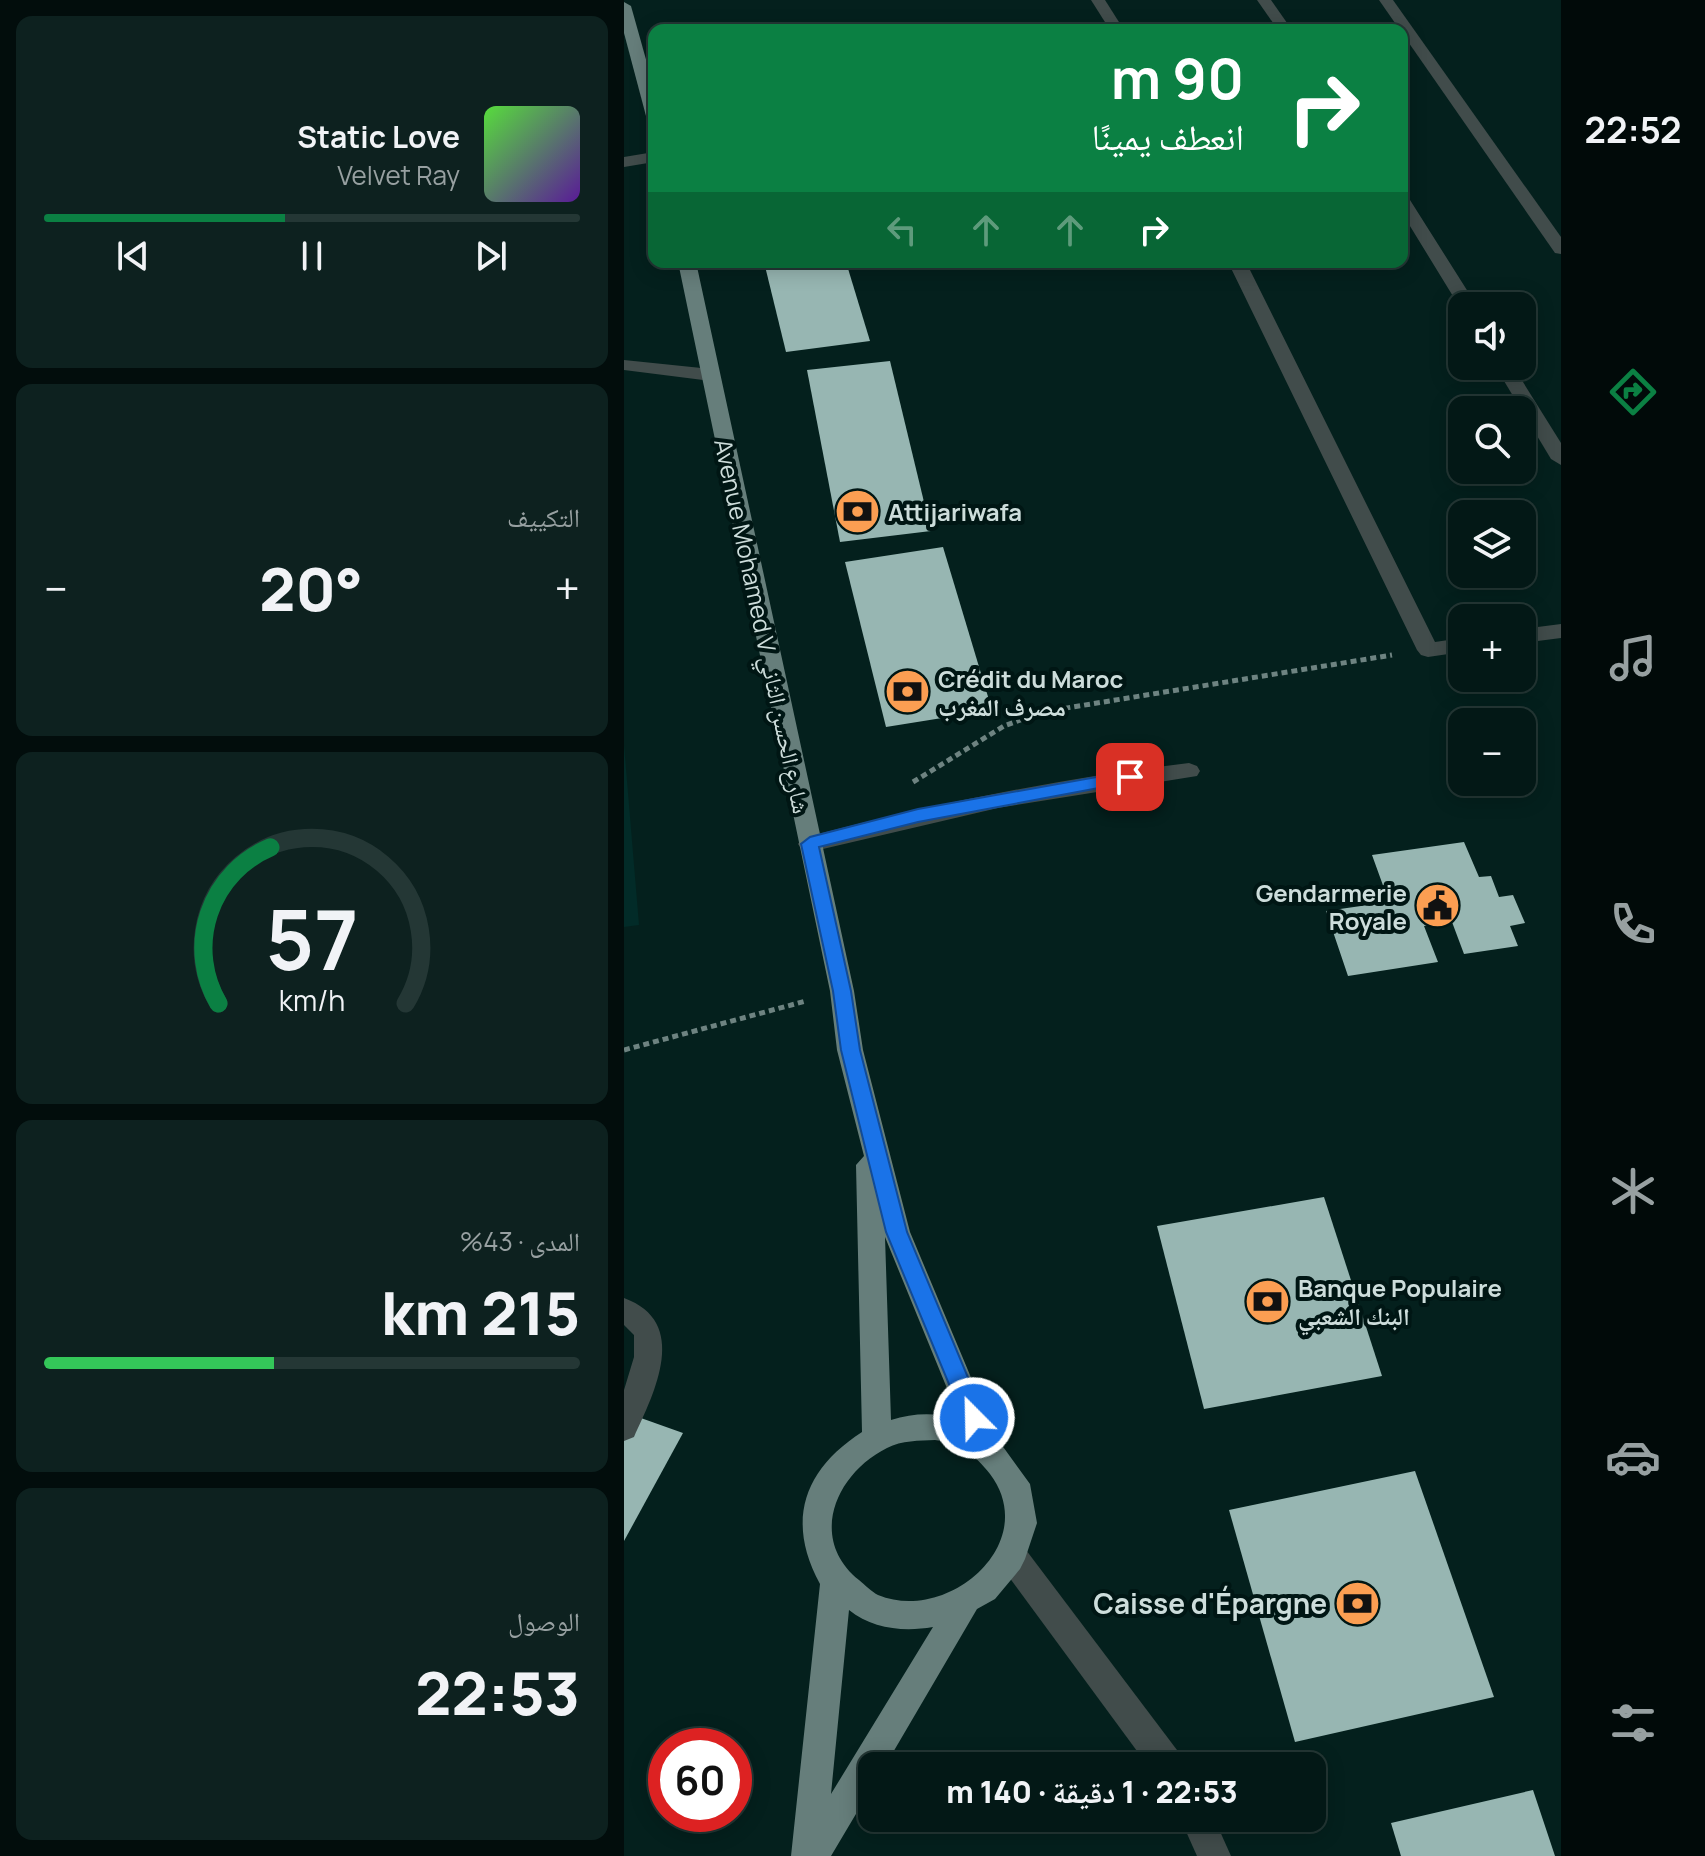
<!DOCTYPE html>
<html lang="ar">
<meta charset="utf-8">
<style>
:root{--surface:#031816;--page:#0d211f;--text:#f1f3f6;--muted:#97a0a1;--line:#243735;--accent:#0b8043}
body{margin:0;font-family:Manrope,"Noto Naskh Arabic",sans-serif;background:var(--page);color:var(--text);direction:rtl;height:100vh;display:flex;flex-direction:column;font-size:30px;white-space:nowrap}
*{box-sizing:border-box;margin:0}
p{font-size:26px;color:var(--muted)}
.icon{flex:none;width:44px;height:44px;fill:none;stroke:currentColor;stroke-width:2;stroke-linecap:round;stroke-linejoin:round}
.map{position:relative;flex:1;overflow:hidden;direction:ltr}
.panel{display:flex;flex-direction:column;gap:16px;padding:16px;background:#020d0c;width:624px}
.panel>*{flex:none}
.hud{position:absolute;left:24px;top:24px;width:760px;height:244px;border-radius:16px;box-shadow:0 4px 20px #0003,0 0 0 2px var(--line);direction:rtl;background:#0b8043;color:#fff;overflow:hidden}
.buttons{position:absolute;left:824px;top:292px;display:grid;gap:16px}
.buttons a{display:grid;place-items:center;width:88px;height:88px;border-radius:16px;background:var(--surface);box-shadow:0 4px 20px #0003,0 0 0 2px var(--line);font-size:40px}
.speed{position:absolute;left:24px;top:1728px;display:flex;gap:16px;font-size:40px;font-weight:700;text-align:center}
.speed>*{display:grid;place-content:center;width:104px;height:104px;border-radius:50%;background:var(--surface);box-shadow:0 4px 20px #0003,0 0 0 2px var(--line);line-height:1}
.speed .limit{border:12px solid #d22;background:#fff;color:#111}
.pin{position:absolute;display:grid;place-items:center;width:68px;height:68px;color:#fff;margin:-34px;border-radius:16px;box-shadow:0 4px 12px #0006}
.me{position:absolute;width:88px;margin:-44px;rotate:337deg;stroke-linejoin:round;filter:drop-shadow(0 0 6px #0008)}
.turn{display:flex;align-items:center;gap:28px;height:168px;padding:0 32px;font-size:36px}
.turn .icon{width:104px;height:104px;stroke-width:2.5}
.turn b{display:block;font-size:56px;line-height:68px}
.lanes{display:flex;align-items:center;height:76px;padding:0 32px;background:#0003;justify-content:center;gap:40px;direction:ltr}
.lanes .off{opacity:.35}
.big{font-size:60px;font-weight:800;line-height:1.1}
.panel .tile{flex:1;display:flex;flex-direction:column;justify-content:center;gap:12px;min-width:0;padding:0 28px;border-radius:16px;background:var(--page)}
.panel .dial{align-items:center;gap:0}
.dial svg{height:208px;overflow:visible;fill:none;stroke:var(--line);stroke-width:7;stroke-linecap:round;text-anchor:middle}
.dial text{fill:var(--text);stroke:none}
.song{display:flex;align-items:center;gap:24px}
.cover{width:96px;height:96px;border-radius:12px;background:linear-gradient(135deg,hsl(110 70% 55%),hsl(270 70% 35%))}
.played{height:8px;border-radius:4px;background:linear-gradient(90deg,var(--accent) 45%,var(--line) 45%)}
.keys{display:flex;justify-content:space-around;direction:ltr}
.heat{display:flex;justify-content:space-between;align-items:center;font-size:44px;direction:ltr}
.charge{height:12px;border-radius:6px;background:linear-gradient(90deg,#34c759 43%,var(--line) 0)}
.trip{position:absolute;left:234px;top:1752px;width:468px;height:80px;border-radius:16px;background:var(--surface);box-shadow:0 4px 20px #0003,0 0 0 2px var(--line);font-weight:800;line-height:80px;text-align:center;direction:rtl}
main{display:flex;flex:1;min-height:0}
.menu{display:flex;flex-direction:column;width:144px;justify-content:space-around;align-items:center;background:#010a09;color:var(--muted)}
.menu .icon{width:56px;height:56px}
.menu .selected{color:var(--accent)}
.menu b{font-size:36px;color:var(--text)}
.map>svg:first-child{display:block}
.built{fill:#022b28}
.building{fill:#97b6b2}
.lines{fill:none;stroke-linecap:round;stroke-linejoin:round}
.path{stroke:#6e8381;stroke-width:5;stroke-dasharray:6 4;stroke-linecap:butt}
.minor{fill:#414c4b;fill-rule:evenodd}
.major{fill:#667e7b;fill-rule:evenodd}
.route{fill:#1a73e8;stroke:#114b97;stroke-width:2}
.labels{text-anchor:middle;dominant-baseline:central;stroke-width:8;stroke-linejoin:round;paint-order:stroke}
.poi-label{font-size:24px;font-weight:bold;fill:#cddddb;stroke:#001614;text-anchor:start}
.street-label{font-size:24px;fill:#cddddb;stroke:#001614}
.near-poi-label{font-size:28px;font-weight:bold;fill:#cddddb;stroke:#001614;text-anchor:end}
</style>
<main>
<nav class="menu">
<b>22:52</b>
<svg class="icon selected" aria-label="directions" viewBox="0 0 24 24"><path d="M12 3l9 9-9 9-9-9zM9 14v-3h6M13 9l2 2-2 2"/></svg>
<svg class="icon" aria-label="music" viewBox="0 0 24 24"><path d="M9 18V5l10-2v13"/><circle cx="6" cy="18" r="3"/><circle cx="16" cy="16" r="3"/></svg>
<svg class="icon" aria-label="phone" viewBox="0 0 24 24"><path d="M5 4h4l2 5-3 2q2 4 5 5l2-3 5 2v4C11 20 4 13 5 4z"/></svg>
<svg class="icon" aria-label="climate" viewBox="0 0 24 24"><path d="M12 3v18M4 7l16 10M4 17L20 7"/></svg>
<svg class="icon" aria-label="car" viewBox="0 0 24 24"><path d="M5 17H2v-5l4-1 3-4h7l3 4 3 1v5h-3M9 17h6M6 11h13"/><circle cx="7" cy="17" r="2"/><circle cx="17" cy="17" r="2"/></svg>
<svg class="icon" aria-label="filters" viewBox="0 0 24 24"><path d="M4 7h16M4 17h16"/><circle cx="9" cy="7" r="2"/><circle cx="15" cy="17" r="2"/></svg>
</nav>
<div class="map">
<svg width="937" height="1856" viewBox="0 0 937 1856">
<rect width="100%" height="100%" fill="#04201d"/>
<path class="built" d="M 0,745 L 15,925 L 0,927 Z"/>
<g class="building">
<path d="M 140,262 L 222,262 L 246,341 L 162,352 Z"/>
<path d="M 266,361 L 307,531 L 216,542 L 183,370 Z"/>
<path d="M 319,547 L 368,710 L 262,727 L 221,562 Z"/>
<path d="M 840,842 L 855,877 L 867,876 L 875,897 L 889,895 L 901,923 L 886,926 L 894,946 L 840,954 L 828,922 L 800,926 L 814,962 L 724,976 L 702,911 L 765,902 L 748,855 Z"/>
<path d="M 700,1197 L 758,1376 L 580,1409 L 533,1226 Z"/>
<path d="M 0,1412 L 59,1433 L 0,1541 Z"/>
<path d="M 791,1471 L 870,1697 L 671,1742 L 605,1510 Z"/>
<path d="M 909,1790 L 931,1856 L 777,1856 L 767,1823 Z"/>
</g>
<g class="lines">
<g class="path">
<path d="M 289,782 L 380,726 L 418,712 L 768,655"/>
<path d="M 0,1050 L 182,1001"/>
</g>
<g class="minor">
<path d="M 467,0 L 481,0 L 500,30 L 486,30 Z"/>
<path d="M 633,0 L 647,0 L 668,30 L 654,30 Z"/>
<path d="M 755,0 L 769,0 L 937,237 L 937,254 L 931,253 Z"/>
<path d="M 30,152 L 30,162 L 0,167 L 0,157 Z"/>
<path d="M 778,195 L 786,200 L 853,306 L 838,306 L 838,310 L 835,306 L 778,213 Z"/>
<path d="M 604,262 L 622,262 L 811,642 L 838,638 L 838,652 L 804,657 L 797,655 L 793,650 Z"/>
<path d="M 0,360 L 87,369 L 96,375 L 87,381 L 0,370 Z"/>
<path d="M 871,366 L 889,366 L 937,443 L 937,465 L 927,459 Z"/>
<path d="M 937,624 L 937,638 L 898,643 L 898,629 Z"/>
<path d="M 565,763 L 573,766 L 576,771 L 573,776 L 374,808 L 186,852 L 178,850 L 174,844 L 178,838 L 186,836 C 311,804 437,778 565,763 Z"/>
<path d="M 0,1298 C 66,1322 31,1392 10,1437 L 0,1441 L 0,1390 L 10,1357 L 10,1335 L 0,1325 Z"/>
<path d="M 388,1542 L 399,1546 L 556,1754 L 560,1766 L 524,1766 L 377,1566 L 373,1556 L 377,1546 Z"/>
<path d="M 556,1818 L 590,1818 L 607,1856 L 573,1856 Z"/>
</g>
<g class="major">
<path d="M 0,2 L 7,6 L 30,88 L 30,121 L 22,116 L 0,33 Z"/>
<path d="M 54,262 L 72,262 L 230,991 L 239,1050 L 286,1232 L 372,1437 L 406,1484 L 413,1523 L 401,1559 L 396,1569 L 371,1599 L 353,1609 L 261,1766 L 248,1766 L 248,1787 L 207,1856 L 167,1856 L 196,1584 C 162,1522 179,1470 238,1432 L 232,1165 L 240,1156 L 213,1050 L 206,991 ZM 261,1237 L 336,1420 C 313,1412 290,1413 267,1420 ZM 311,1440 C 337,1444 350,1454 366,1474 C 418,1543 324,1624 254,1595 C 248,1592 241,1585 235,1580 C 184,1539 211,1474 263,1448 C 278,1440 295,1441 311,1440 ZM 225,1610 C 248,1629 280,1632 309,1627 L 207,1794 Z"/>
</g>
</g>
<path class="route" d="M 506,771 L 512,773 L 514,777 L 512,781 L 294,822 L 195,847 L 227,991 L 236,1050 L 283,1232 L 361,1418 L 358,1425 L 350,1428 L 342,1425 L 339,1418 L 262,1232 L 217,1050 L 209,991 L 177,844 L 186,837 L 294,809 Z"/>
<defs>
<symbol id="bank-disc" viewBox="-11 -11 22 22"><circle r="9.5" fill="#fb9e52" stroke="#001614"/><path d="M-6-4H6V4H-6ZM0-2.3a2.3 2.3 0 1 0 0 4.6a2.3 2.3 0 1 0 0-4.6Z" fill="#111"/></symbol>
<symbol id="civic-disc" viewBox="-11 -11 22 22"><circle r="9.5" fill="#fb9e52" stroke="#001614"/><path d="M-.6-6.5H3V-4.5H.6V-3L4-1V1h2V6H-6V1h2V-1L-.6-3ZM-1.2 2.5V6h2.4V2.5Z" fill="#111"/></symbol>
</defs>
<g fill-rule="evenodd">
<use href="#bank-disc" x="208" y="486" width="51" height="51"/>
<use href="#bank-disc" x="258" y="666" width="51" height="51"/>
<use href="#civic-disc" x="788" y="880" width="51" height="51"/>
<use href="#bank-disc" x="618" y="1276" width="51" height="51"/>
<use href="#bank-disc" x="708" y="1578" width="51" height="51"/>
</g>
<g class="labels">
<g class="poi-label">
<text x="264" y="511">Attijariwafa</text>
<text x="314" y="678">Crédit du Maroc<tspan x="314" dy="28">مصرف المغرب</tspan></text>
<text x="783" y="892" text-anchor="end">Gendarmerie<tspan x="783" dy="28">Royale</tspan></text>
<text x="674" y="1287">Banque Populaire<tspan x="674" dy="28">البنك الشعبي</tspan></text>
</g>
<g class="street-label">
<text transform="translate(139 626) rotate(78)">Avenue Mohamed V شارع الحسن الثاني</text>
</g>
<g class="near-poi-label">
<text x="703" y="1603">Caisse d'Épargne</text>
</g>
</g>
</svg>
<div class="buttons">
<a><svg class="icon" aria-label="sound" viewBox="0 0 24 24"><path d="M4 9h4l5-4v14l-5-4H4zM17 9q2 3 0 6"/></svg></a>
<a><svg class="icon" aria-label="search" viewBox="0 0 24 24"><circle cx="10" cy="10" r="6"/><path d="M15 15l6 6"/></svg></a>
<a><svg class="icon" aria-label="layers" viewBox="0 0 24 24"><path d="M12 4l9 5-9 5-9-5zM3 14l9 5 9-5"/></svg></a>
<a>+</a>
<a>−</a>
</div>
<div class="speed"><div class="limit">60</div></div>
<div class="pin" style="left:506px;top:777px;background:#d93025"><svg class="icon" aria-label="arrive" viewBox="0 0 24 24"><path d="M6 21V4h12l-3 4 3 4H6"/></svg></div>
<svg class="me" style="left:350px;top:1418px" viewBox="-20 -20 40 40"><circle r="17" fill="#1a73e8" stroke="#fff" stroke-width="3"/><path d="M0-11L8 9 0 5-8 9z" fill="#fff"/></svg>
<div class="trip">22:53 · 1 دقيقة · 140 m</div>
<div class="hud">
<div class="turn"><svg class="icon" aria-label="right" viewBox="0 0 24 24"><path d="M7 20v-9h11M14 6l5 5-5 5"/></svg><div><b>90 m</b>انعطف يمينًا</div></div>
<div class="lanes"><svg class="icon off" aria-label="left" viewBox="0 0 24 24"><path d="M17 20v-9H6M10 6l-5 5 5 5"/></svg><svg class="icon off" aria-label="ahead" viewBox="0 0 24 24"><path d="M12 20V5M6 11l6-6 6 6"/></svg><svg class="icon off" aria-label="ahead" viewBox="0 0 24 24"><path d="M12 20V5M6 11l6-6 6 6"/></svg><svg class="icon" aria-label="right" viewBox="0 0 24 24"><path d="M7 20v-9h11M14 6l5 5-5 5"/></svg></div>
</div>
</div>
<section class="panel">
<div class="tile">
<div class="song"><i class="cover"></i><div><b>Static Love</b><p>Velvet Ray</p></div></div>
<div class="played"></div>
<div class="keys"><svg class="icon" aria-label="previous" viewBox="0 0 24 24"><path d="M18 5L8 12l10 7zM5 5v14"/></svg><svg class="icon" aria-label="pause" viewBox="0 0 24 24"><path d="M8 5v14M16 5v14"/></svg><svg class="icon" aria-label="next" viewBox="0 0 24 24"><path d="M6 5l10 7-10 7zM19 5v14"/></svg></div>
</div>
<div class="tile"><p>التكييف</p>
<div class="heat"><a>−</a><b class="big">20°</b><a>+</a></div>
</div>
<div class="tile dial"><svg viewBox="0 0 100 80">
<path d="M14 69A42 42 0 1 1 86 69"/>
<path d="M14 69A42 42 0 0 1 34 9" stroke="#0b8043"/>
<text x="50" y="56" font-size="32" font-weight="700">57</text>
<text x="50" y="72" font-size="11">km/h</text>
</svg></div>
<div class="tile"><p>المدى · 43%</p><b class="big">215 km</b><div class="charge"></div></div>
<div class="tile"><p>الوصول</p><b class="big">22:53</b></div>
</section>
</main>
